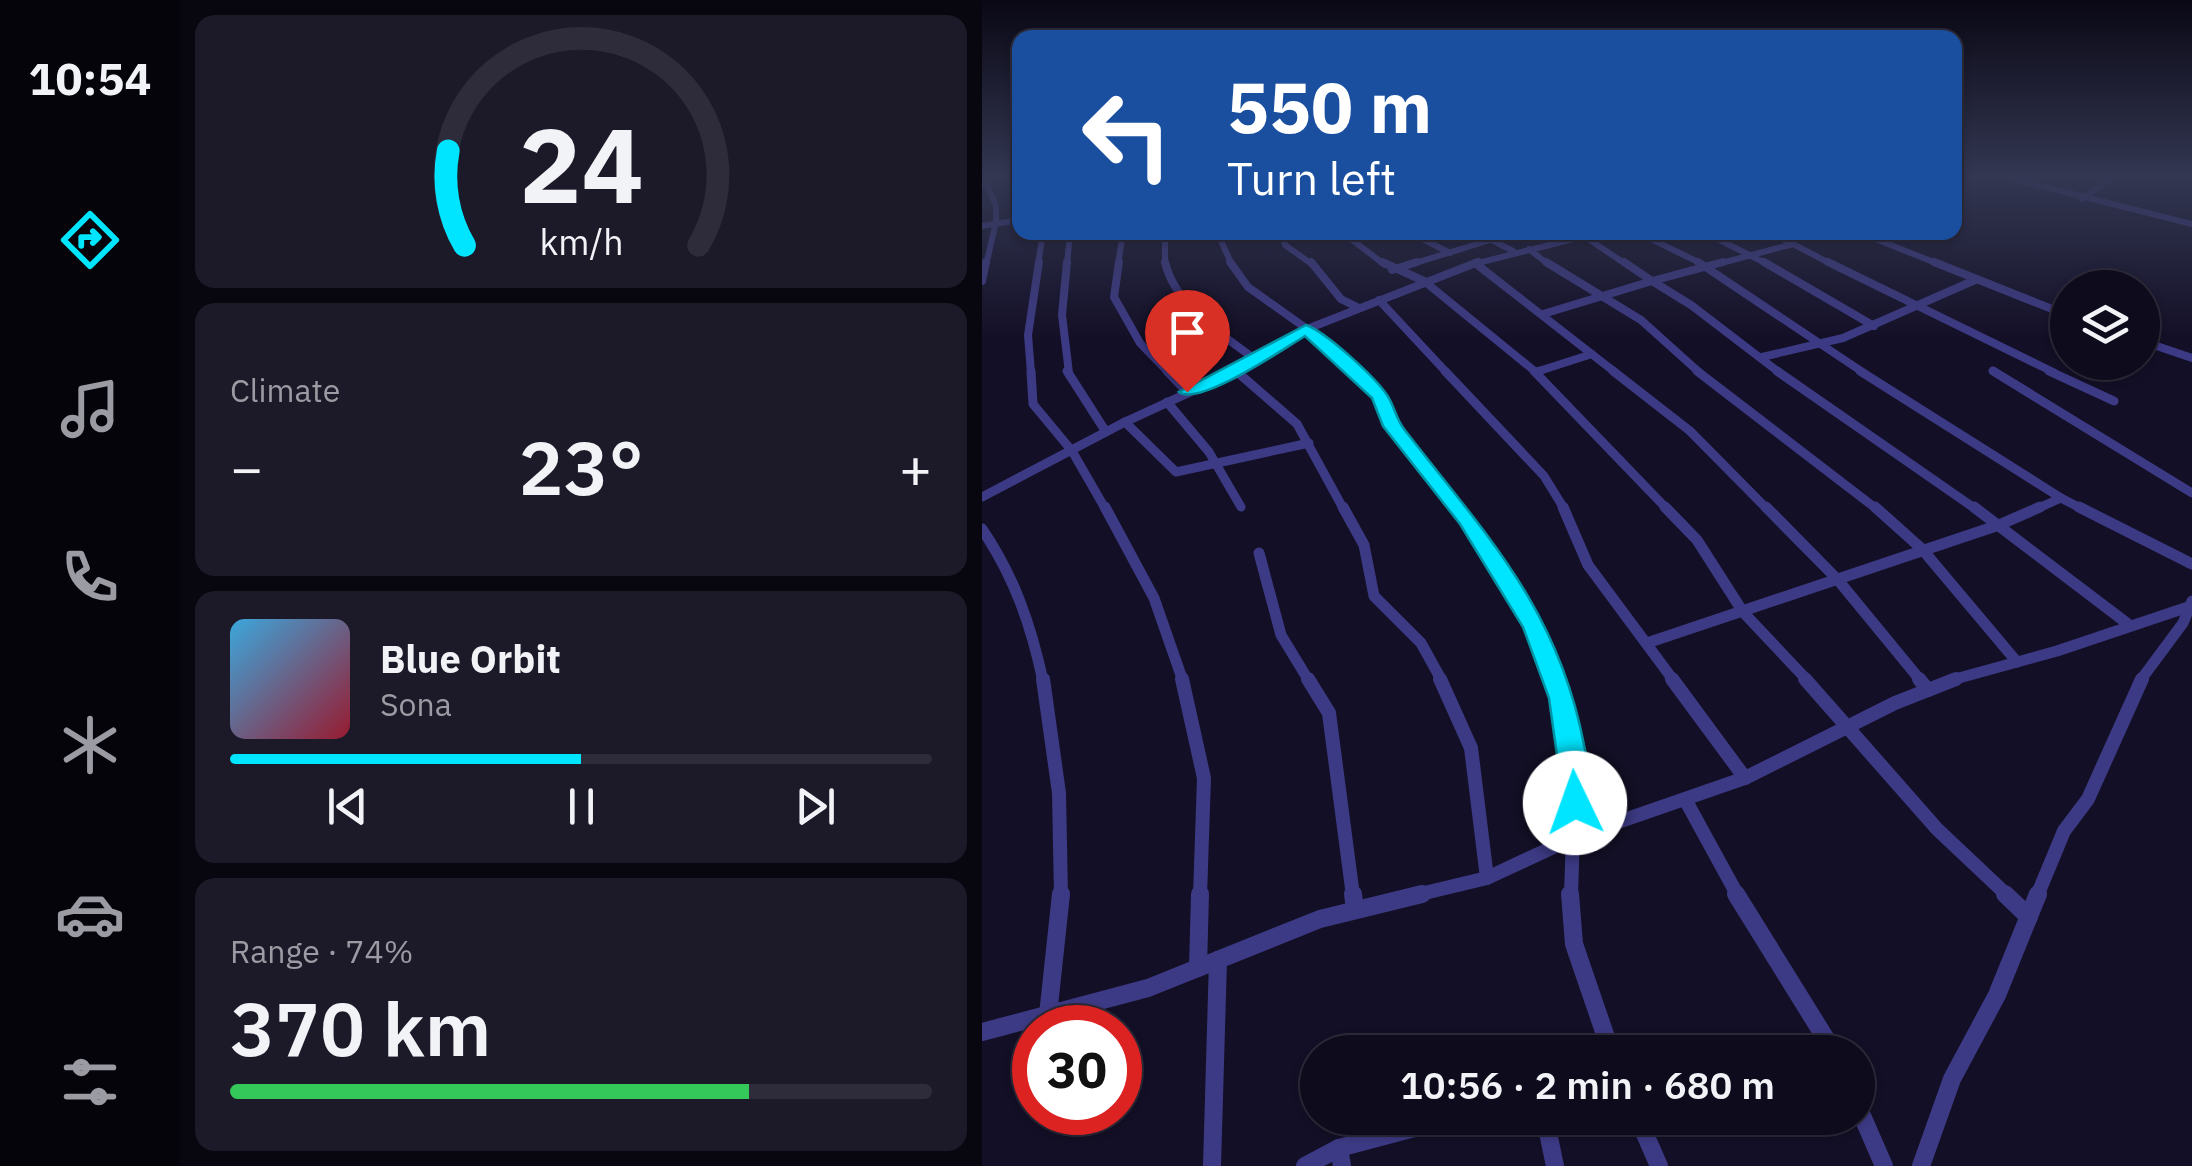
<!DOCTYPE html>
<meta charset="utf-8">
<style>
:root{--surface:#0e0b1c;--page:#1c1929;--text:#f1f3f6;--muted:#9b9ba3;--line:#2e2b3b;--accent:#00e5ff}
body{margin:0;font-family:"IBM Plex Sans",sans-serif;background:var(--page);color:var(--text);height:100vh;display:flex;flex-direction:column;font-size:38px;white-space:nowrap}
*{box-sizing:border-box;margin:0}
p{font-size:32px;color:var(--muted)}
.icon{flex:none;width:55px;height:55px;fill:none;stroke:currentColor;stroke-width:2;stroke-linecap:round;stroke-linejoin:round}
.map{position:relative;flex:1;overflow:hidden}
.details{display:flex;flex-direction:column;gap:15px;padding:15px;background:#08060f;width:802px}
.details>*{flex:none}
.guide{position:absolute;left:30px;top:30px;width:950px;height:210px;border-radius:20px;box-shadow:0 2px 8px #0004,0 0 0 2px var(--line);background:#1a4fa0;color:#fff;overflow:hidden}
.buttons{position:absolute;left:1068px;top:270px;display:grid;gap:20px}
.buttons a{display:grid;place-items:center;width:110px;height:110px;border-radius:50%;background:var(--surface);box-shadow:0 2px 8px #0004,0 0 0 2px var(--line);font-size:50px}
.speed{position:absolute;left:30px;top:1005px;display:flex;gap:20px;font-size:50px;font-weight:700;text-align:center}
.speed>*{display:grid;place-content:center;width:130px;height:130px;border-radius:50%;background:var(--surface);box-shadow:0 2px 8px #0004,0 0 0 2px var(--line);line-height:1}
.speed .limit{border:15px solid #d22;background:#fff;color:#111}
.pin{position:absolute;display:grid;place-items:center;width:85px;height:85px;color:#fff;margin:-102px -42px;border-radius:50% 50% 50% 0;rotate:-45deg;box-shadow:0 0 10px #0007}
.pin .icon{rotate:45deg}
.me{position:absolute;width:110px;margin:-55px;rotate:357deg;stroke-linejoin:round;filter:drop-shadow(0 0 8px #0008)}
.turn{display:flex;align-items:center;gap:35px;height:210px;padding:0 50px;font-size:45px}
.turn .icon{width:130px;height:130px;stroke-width:2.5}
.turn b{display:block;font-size:70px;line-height:85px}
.big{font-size:75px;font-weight:600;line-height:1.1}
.details .tile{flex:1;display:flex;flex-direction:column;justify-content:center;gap:15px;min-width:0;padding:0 35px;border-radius:20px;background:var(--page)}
.details .dial{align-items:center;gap:0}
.dial svg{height:260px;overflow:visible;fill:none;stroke:var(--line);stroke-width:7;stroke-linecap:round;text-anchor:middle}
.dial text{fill:var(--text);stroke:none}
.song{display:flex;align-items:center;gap:30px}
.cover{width:120px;height:120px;border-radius:15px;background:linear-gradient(135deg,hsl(200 70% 55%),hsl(350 70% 35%))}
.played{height:10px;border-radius:5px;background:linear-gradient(90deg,var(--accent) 50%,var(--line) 50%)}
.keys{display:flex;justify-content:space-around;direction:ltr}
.heat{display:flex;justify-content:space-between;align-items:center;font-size:55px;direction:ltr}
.charge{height:15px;border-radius:8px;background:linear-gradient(90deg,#34c759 74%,var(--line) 0)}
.trip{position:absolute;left:318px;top:1035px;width:575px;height:100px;border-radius:50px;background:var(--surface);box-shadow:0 2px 8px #0004,0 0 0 2px var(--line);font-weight:600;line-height:100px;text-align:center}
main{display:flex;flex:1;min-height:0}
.menu{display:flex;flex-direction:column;width:180px;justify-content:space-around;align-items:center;background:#06040b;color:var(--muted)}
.menu .icon{width:70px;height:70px}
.menu .active{color:var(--accent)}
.menu b{font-size:45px;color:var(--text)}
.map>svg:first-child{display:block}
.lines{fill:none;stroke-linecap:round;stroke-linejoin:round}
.street-far5{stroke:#3d3a85;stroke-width:6}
.street-far4{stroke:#3d3a85;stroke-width:8}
.street-far3{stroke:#3d3a85;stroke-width:9}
.street-far2{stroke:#3d3a85;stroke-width:11}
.street-far1{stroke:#3d3a85;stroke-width:14}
.street{stroke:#3d3a85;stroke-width:18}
.route{fill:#00e5ff;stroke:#0095a6;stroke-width:2.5}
</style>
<main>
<nav class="menu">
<b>10:54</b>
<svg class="icon active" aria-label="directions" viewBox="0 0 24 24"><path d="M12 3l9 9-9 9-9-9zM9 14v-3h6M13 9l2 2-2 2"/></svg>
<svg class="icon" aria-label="music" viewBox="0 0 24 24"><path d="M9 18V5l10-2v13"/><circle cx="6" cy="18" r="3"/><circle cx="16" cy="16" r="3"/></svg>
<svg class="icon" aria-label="phone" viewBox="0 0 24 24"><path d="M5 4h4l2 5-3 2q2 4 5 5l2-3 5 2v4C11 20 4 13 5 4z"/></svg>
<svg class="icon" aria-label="climate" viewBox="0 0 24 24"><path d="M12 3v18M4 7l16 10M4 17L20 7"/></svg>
<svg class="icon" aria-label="car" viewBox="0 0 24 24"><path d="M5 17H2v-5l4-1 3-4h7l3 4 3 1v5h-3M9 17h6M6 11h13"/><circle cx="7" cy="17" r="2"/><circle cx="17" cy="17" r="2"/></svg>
<svg class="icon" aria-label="filters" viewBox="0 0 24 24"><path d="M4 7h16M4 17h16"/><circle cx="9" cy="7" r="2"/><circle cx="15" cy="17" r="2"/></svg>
</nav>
<section class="details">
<div class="tile dial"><svg viewBox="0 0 100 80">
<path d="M14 69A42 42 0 1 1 86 69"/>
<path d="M14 69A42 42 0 0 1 9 40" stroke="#00e5ff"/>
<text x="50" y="56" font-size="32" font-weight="700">24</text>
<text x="50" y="72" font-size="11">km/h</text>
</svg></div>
<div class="tile"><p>Climate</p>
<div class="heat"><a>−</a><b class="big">23°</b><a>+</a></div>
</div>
<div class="tile">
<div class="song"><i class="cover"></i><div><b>Blue Orbit</b><p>Sona</p></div></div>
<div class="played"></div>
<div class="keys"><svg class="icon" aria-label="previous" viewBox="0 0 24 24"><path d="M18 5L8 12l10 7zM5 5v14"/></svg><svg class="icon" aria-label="pause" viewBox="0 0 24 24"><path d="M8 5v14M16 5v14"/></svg><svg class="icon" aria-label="next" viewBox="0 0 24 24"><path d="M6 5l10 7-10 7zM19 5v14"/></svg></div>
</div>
<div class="tile"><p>Range · 74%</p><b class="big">370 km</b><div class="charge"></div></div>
</section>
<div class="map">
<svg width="1210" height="1166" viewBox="0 0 1210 1166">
<rect width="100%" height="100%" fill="#130f26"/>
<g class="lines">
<g class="street-far5">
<path d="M 1024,177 L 1210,224"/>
<path d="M 0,184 L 4,182 L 14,206 L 14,222 L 4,265"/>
<path d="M 1100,199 L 1129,178"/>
<path d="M 0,226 L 38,220"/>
<path d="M 183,232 L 183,265"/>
<path d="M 235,232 L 250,265"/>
<path d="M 300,232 L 303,245 L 331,265"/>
<path d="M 360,232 L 403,265"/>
<path d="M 427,232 L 468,253"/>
<path d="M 494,232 L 531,251"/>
<path d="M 655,232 L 722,265"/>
<path d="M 722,232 L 787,265"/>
<path d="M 876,232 L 959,265"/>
<path d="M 602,236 L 645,265"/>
<path d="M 811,244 L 851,265"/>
<path d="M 547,249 L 567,265"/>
<path d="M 56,265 L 61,232"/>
<path d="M 85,265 L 88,232"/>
<path d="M 136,265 L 141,232"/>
<path d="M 427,265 L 534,232"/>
<path d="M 488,265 L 619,232"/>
<path d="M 732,265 L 811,244 L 784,232"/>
</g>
<g class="street-far4">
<path d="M 85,262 L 80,315 L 87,373"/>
<path d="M 137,262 L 132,297 L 158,343 L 187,373"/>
<path d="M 183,262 C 193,306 241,335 274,360"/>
<path d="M 248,262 L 266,287 L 325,329 L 373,373"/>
<path d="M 329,262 L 359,299 L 377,308"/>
<path d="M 400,262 L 442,281 L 555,373"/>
<path d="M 564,262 L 659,320 L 718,373"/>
<path d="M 642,262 L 670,281 L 741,262"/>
<path d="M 716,262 L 882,373"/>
<path d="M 782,262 L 892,326"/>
<path d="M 846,262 L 1073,373"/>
<path d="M 952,262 L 1085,315"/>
<path d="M 493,263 L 634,373"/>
<path d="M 410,270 L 435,262"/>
<path d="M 0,281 L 4,262"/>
<path d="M 397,300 L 465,373"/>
<path d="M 561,314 L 670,281 L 709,305 L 798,373"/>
<path d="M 1160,341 L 1210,358"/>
<path d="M 780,357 L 861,338 L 993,280"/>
<path d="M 1011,371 L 1015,373"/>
<path d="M 554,372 L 610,354"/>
<path d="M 49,373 L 46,335 L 57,262"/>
<path d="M 249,373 L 325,329 L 496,262"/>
</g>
<g class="street-far3">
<path d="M 49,371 L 51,404 L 90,451 L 124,510"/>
<path d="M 85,371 L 124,432"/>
<path d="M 185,371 L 205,392"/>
<path d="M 254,371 L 315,424 L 362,510"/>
<path d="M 370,371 L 398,397 L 410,426 L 478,510"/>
<path d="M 463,371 L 562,476 L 583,510"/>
<path d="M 552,371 L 686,510"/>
<path d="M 631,371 L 708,431 L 786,510"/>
<path d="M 715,371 L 896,510"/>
<path d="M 795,371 L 995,510"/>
<path d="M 878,371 L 1079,498 L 1052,510"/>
<path d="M 1011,371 L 1210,493"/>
<path d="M 1067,371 L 1132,401"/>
<path d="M 554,372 L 558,371"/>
<path d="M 185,402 L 227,452 L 259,507"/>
<path d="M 143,422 L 194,472 L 327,443"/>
<path d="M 0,497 L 143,422 L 254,371"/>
<path d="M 1079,498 L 1102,510"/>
</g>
<g class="street-far2">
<path d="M 123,507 L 172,598 L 201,681"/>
<path d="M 361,507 L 382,545 L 392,596 L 439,643 L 460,681"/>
<path d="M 476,507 L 553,625 L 574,681"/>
<path d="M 581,507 L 606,565 L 692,681"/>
<path d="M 683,507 L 715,540 L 761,612 L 826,681"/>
<path d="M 784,507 L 856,580 L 939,681"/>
<path d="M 893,507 L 940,549 L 1035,662"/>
<path d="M 992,507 L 1146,624"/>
<path d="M 1097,507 L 1210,564"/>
<path d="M 0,529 C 32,576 49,625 61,681"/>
<path d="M 277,553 L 299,635 L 327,681"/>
<path d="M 665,643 L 1017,525 L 1058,507"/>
<path d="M 966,681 L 1075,651 L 1209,606"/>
<path d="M 1158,681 L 1201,623 L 1210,601"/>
</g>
<g class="street-far1">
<path d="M 61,679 L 77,793 L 79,896"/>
<path d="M 200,679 L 222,778 L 218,896"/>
<path d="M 326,679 L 347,713 L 371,896"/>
<path d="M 458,679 L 489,748 L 505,878"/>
<path d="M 573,679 L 593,769 L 589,896"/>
<path d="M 690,679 L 763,778"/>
<path d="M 823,679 L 955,829 L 1026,896"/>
<path d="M 937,679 L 946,690"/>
<path d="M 704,801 L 756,896"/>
<path d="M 430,896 L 505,878 L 593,837 L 763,778 L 913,703 L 974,679"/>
<path d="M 1055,896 L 1082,831 L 1106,799 L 1160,679"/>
</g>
<g class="street">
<path d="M 371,894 L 373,910"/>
<path d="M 588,894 L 592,944 L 629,1052"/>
<path d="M 754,894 L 852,1052"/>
<path d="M 1023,894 L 1047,917"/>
<path d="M 216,968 L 218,894"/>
<path d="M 66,1015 L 79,894"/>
<path d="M 0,1032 L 166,988 L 338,919 L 440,894"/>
<path d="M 875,1104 L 902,1166"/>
<path d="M 563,1118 L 573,1166"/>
<path d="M 656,1118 L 677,1166"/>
<path d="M 357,1148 L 360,1166"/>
<path d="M 230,1166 L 236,960"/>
<path d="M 323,1166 L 357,1148 L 470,1118"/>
<path d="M 939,1166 L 970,1079 L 1015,995 L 1056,894"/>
</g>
</g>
<linearGradient id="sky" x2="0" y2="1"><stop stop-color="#0a0815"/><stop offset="0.52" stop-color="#333752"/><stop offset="1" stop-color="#333752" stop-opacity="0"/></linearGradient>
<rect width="1210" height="340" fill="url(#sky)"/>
<path class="route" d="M 324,325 C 344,332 393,377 405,395 C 412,405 414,419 422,429 C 504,535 576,608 602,745 C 607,766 613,792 603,813 L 593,817 L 583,813 L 567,698 L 541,627 L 478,524 L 401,426 L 390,398 L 323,336 C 301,349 217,407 197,392 Z"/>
</svg>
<div class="buttons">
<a><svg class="icon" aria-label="layers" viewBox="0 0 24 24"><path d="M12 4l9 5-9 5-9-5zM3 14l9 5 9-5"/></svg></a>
</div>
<div class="speed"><div class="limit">30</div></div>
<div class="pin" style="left:205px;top:392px;background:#d93025"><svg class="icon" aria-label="arrive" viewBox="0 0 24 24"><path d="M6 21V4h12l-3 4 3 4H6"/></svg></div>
<svg class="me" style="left:593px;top:803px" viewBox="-20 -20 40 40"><circle r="19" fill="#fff"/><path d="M0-13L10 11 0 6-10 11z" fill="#00e5ff"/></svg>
<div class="trip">10:56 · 2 min · 680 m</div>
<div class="guide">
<div class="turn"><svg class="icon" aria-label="left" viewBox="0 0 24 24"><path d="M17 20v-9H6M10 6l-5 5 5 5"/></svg><div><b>550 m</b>Turn left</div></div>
</div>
</div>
</main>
